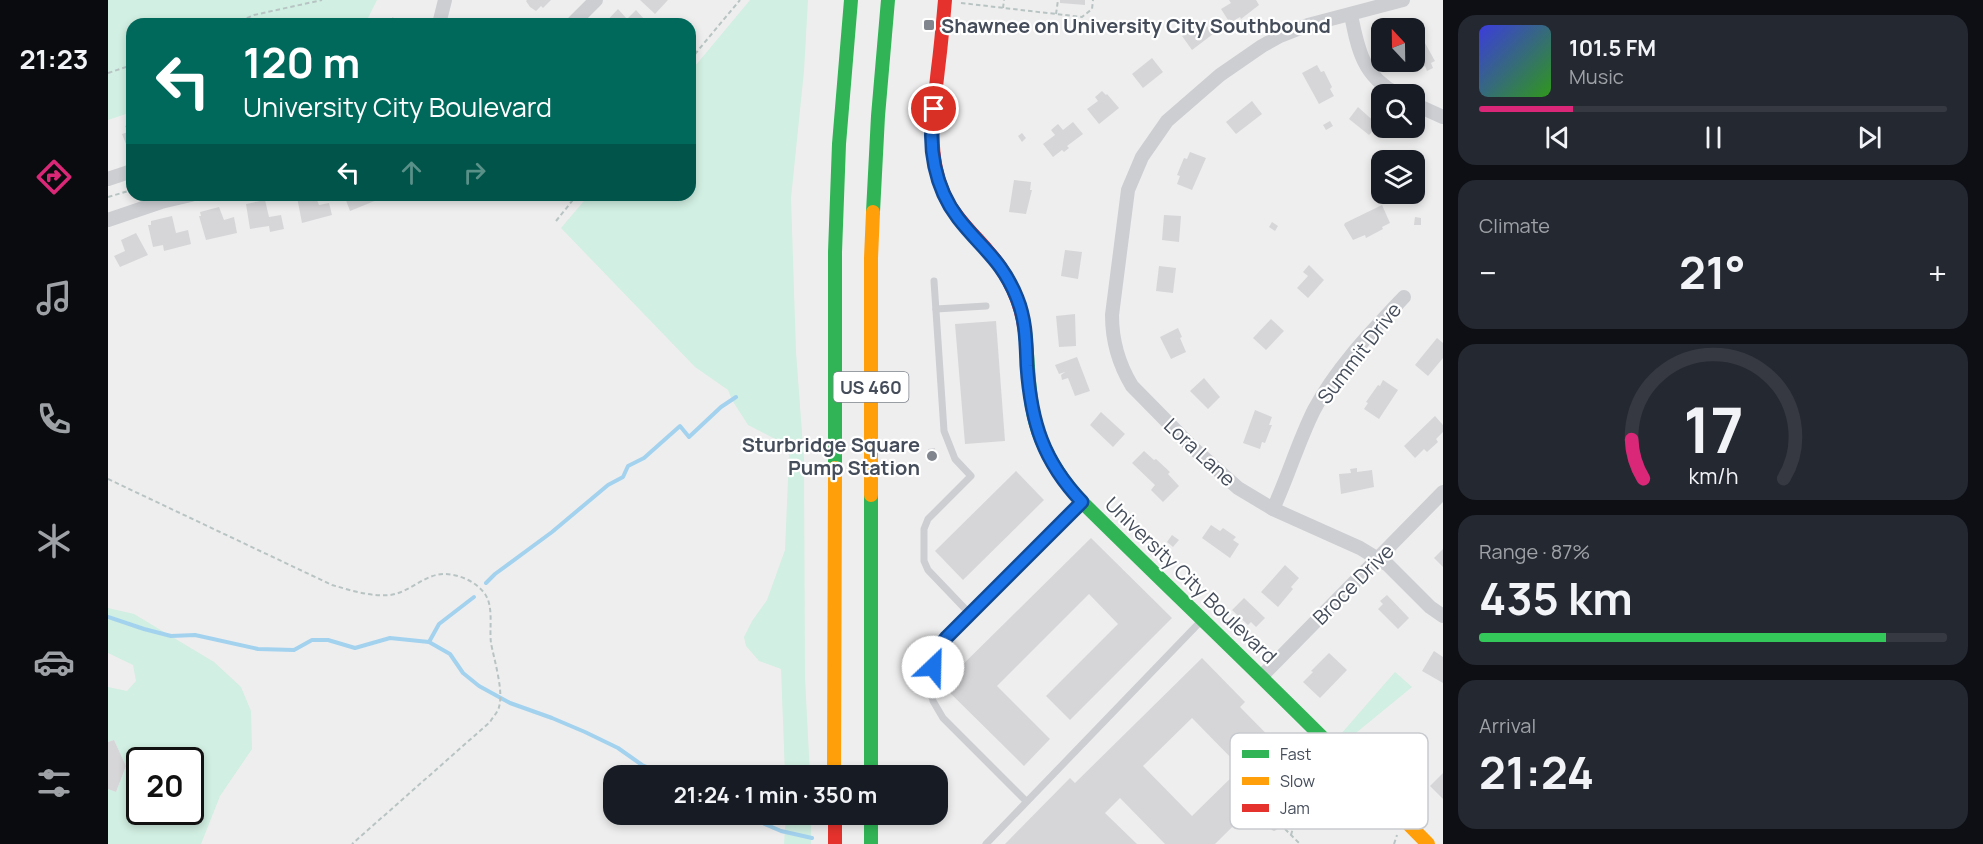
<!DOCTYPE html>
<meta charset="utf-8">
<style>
:root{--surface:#171b24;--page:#242831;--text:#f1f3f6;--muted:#9ea1a6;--line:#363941;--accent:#db2777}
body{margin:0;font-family:Manrope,sans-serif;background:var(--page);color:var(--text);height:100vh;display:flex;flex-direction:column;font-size:22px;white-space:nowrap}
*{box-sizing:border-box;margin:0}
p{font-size:20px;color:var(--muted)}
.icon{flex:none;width:33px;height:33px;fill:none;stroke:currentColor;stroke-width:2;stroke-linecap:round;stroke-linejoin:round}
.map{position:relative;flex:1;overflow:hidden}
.side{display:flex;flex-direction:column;gap:15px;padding:15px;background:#0d0f14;width:540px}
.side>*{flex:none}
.guide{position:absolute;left:18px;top:18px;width:570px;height:183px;border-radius:18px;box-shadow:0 3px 9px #0003;background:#00695c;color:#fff;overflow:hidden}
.needle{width:39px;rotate:338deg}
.tools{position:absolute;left:1263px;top:18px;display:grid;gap:12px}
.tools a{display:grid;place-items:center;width:54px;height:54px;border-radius:12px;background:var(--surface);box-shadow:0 3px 9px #0003;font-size:30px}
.speed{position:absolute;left:18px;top:747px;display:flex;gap:12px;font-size:30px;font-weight:700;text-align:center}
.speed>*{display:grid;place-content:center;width:78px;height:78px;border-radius:50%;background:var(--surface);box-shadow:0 3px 9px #0003;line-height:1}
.speed .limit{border:3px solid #111;border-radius:9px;background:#fff;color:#111}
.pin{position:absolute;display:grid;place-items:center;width:51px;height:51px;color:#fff;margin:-26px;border:3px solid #fff;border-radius:50%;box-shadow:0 2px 6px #0007}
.me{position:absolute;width:66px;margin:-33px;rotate:24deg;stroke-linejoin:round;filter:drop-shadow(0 0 4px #0008)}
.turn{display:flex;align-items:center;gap:21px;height:126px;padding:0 18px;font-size:27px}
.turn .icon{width:78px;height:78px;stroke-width:2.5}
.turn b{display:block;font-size:42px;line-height:51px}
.lanes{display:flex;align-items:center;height:57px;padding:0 18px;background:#0003;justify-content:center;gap:30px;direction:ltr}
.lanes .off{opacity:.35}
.big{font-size:45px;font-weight:700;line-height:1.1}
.side .tile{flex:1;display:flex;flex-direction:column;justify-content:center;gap:9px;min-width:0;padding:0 21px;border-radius:18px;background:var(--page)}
.side .dial{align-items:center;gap:0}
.dial svg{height:156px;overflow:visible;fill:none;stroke:var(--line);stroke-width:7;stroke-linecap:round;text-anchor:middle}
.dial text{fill:var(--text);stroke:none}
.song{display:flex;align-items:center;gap:18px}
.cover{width:72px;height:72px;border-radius:9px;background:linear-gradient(135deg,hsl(240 70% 55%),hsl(110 70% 35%))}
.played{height:6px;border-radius:3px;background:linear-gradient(90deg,var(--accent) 20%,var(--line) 20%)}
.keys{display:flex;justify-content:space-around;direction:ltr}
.heat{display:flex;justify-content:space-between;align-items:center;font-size:33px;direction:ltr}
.charge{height:9px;border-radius:4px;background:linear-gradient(90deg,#34c759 87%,var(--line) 0)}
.trip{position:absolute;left:495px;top:765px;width:345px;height:60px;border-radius:18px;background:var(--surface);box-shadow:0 3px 9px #0003;font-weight:700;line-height:60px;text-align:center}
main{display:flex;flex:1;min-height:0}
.tabs{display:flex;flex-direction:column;width:108px;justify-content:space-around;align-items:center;background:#090b0e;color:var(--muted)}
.tabs .icon{width:42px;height:42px}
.tabs .current{color:var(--accent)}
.tabs b{font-size:27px;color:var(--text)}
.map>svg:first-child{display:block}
.green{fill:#d1efe2;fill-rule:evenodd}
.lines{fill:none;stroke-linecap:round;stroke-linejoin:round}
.stream{stroke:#a3d2ef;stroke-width:4}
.building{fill:#d6d6d9;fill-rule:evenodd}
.path{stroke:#b8c4c3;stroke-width:2;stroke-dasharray:4.5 3;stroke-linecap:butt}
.lane{stroke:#ccced2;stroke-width:7}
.street{stroke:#ccced2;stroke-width:14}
.fast{stroke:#30b455;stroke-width:14}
.slow{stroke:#ff9f0a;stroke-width:14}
.jam{stroke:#e5322d;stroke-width:14}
.route-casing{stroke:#114b97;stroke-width:15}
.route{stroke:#1a73e8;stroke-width:10}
.poi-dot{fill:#80858e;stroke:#fff;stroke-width:2}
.labels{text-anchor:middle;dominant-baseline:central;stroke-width:4.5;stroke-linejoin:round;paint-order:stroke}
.shield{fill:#fff;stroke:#7d828c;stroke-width:1.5}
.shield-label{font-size:18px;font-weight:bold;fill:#454d5b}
.poi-label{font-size:20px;font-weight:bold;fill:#454d5b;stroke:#fff;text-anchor:start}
.street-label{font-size:20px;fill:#454d5b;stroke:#fff}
.key{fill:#fff;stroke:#c7cace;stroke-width:1.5}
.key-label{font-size:16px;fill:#454d5b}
</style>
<main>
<nav class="tabs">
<b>21:23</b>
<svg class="icon current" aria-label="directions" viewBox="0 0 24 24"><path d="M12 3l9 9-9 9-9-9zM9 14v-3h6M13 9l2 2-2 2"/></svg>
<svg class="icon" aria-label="music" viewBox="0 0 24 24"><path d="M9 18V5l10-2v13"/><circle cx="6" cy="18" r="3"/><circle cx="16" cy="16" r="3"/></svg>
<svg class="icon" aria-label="phone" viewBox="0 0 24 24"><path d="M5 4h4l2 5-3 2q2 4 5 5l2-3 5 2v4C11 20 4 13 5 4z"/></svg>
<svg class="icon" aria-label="climate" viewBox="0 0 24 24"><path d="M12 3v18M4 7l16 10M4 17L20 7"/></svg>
<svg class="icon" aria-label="car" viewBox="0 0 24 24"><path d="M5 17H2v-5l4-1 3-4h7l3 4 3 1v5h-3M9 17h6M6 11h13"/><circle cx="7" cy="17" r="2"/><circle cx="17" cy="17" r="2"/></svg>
<svg class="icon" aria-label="filters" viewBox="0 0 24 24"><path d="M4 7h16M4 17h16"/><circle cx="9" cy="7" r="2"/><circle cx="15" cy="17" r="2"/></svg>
</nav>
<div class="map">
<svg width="1335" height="844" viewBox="0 0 1335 844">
<rect width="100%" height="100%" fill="#efeeee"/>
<g class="green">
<path d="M 0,0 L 269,0 L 257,24 L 24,24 L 24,112 L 0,120 Z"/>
<path d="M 642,0 L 700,0 L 696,71 L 683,198 L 688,352 L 696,460 L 697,678 L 702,775 L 677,775 L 673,669 L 651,661 L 638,646 L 636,637 L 644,621 L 659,600 L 677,550 L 681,455 L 677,444 L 640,425 L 624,400 L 620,390 L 587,367 L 453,228 L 481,195 L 582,195 L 582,72 Z"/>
<path d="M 0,608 L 26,614 L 106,662 L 133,687 L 143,711 L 144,749 L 112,796 L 93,844 L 0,844 L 0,789 L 8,792 L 18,766 L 6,740 L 0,742 L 0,687 L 19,691 L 28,681 L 25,665 L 0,653 ZM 32,760 L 82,760 L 82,812 L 32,812 Z"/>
<path d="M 1287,672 L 1304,687 L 1238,741 L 1232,735 Z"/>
<path d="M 678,815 L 703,815 L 703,844 L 676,844 Z"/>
</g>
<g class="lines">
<g class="stream">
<path d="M 378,583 L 387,574 L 444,532 L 500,485 L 515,477 L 520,466 L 536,458 L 572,426 L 581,437 L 613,407 L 628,397"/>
<path d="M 0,617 L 36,629 L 63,636 L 87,635 L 150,649 L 186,650 L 204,640 L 220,640 L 247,648 L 282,638 L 321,642 L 342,654 L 355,673 L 371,686 L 402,703 L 444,718 L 477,732 L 510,748 L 534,765 L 561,776"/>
<path d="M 321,642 L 331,624 L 366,597"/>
<path d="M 634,814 L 673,831 L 704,838"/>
</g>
</g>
<g class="building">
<path d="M 419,0 L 443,0 L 435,8 L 433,6 L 428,11 L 422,7 L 418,1 Z"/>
<path d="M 532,0 L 560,0 L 547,14 Z"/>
<path d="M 952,0 L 977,0 L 977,5 L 952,3 Z"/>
<path d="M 1121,0 L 1148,0 L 1151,5 L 1133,19 L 1132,17 L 1122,23 L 1113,9 L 1123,3 Z"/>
<path d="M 510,9 L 519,19 L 528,10 L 536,19 L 531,24 L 496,24 Z"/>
<path d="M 285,17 L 289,22 L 293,18 L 298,24 L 276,24 Z"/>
<path d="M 1095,21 L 1105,34 L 1084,50 L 1074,36 Z"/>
<path d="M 1312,34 L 1327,61 L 1323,63 L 1325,68 L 1319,71 L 1317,66 L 1310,70 L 1306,62 L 1306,36 Z"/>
<path d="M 1044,58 L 1055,72 L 1035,88 L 1024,74 Z"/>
<path d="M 1209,65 L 1213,72 L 1216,71 L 1224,87 L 1222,89 L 1226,96 L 1211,104 L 1194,73 Z"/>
<path d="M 994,91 L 998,95 L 999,94 L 1011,108 L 991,124 L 979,109 L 990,101 L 987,97 Z"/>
<path d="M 1144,101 L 1154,114 L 1128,134 L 1118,122 Z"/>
<path d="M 1250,107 L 1270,125 L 1261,135 L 1241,119 Z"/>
<path d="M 1222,121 L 1225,126 L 1218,130 L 1215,125 Z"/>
<path d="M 965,122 L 975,134 L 959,146 L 961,148 L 956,152 L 954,150 L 945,157 L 935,144 L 947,135 L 943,130 L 950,124 L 955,130 Z"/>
<path d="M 24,123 L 24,153 L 22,154 L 14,134 L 20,132 L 17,126 Z"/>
<path d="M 914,133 L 918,138 L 914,142 L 910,136 Z"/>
<path d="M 1291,151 L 1301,156 L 1302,153 L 1314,161 L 1306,178 L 1306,160 L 1287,160 Z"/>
<path d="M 1082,152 L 1098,158 L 1084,190 L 1069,184 L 1072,176 L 1069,175 L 1076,158 L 1079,159 Z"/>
<path d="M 906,180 L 923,182 L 922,190 L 924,190 L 918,214 L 901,212 Z"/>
<path d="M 197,195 L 207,195 L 211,205 L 221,203 L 224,215 L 194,223 L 189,197 Z"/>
<path d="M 236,195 L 273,195 L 274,198 L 242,211 Z"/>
<path d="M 157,200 L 161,217 L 173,215 L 176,229 L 162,232 L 161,226 L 142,229 L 138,204 Z"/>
<path d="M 1274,205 L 1282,223 L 1274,227 L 1275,229 L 1258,238 L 1257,235 L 1245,240 L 1236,225 L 1237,223 Z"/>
<path d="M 111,207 L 116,220 L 126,217 L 129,233 L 98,240 L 91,216 L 93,216 L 92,212 Z"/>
<path d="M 1056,215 L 1073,216 L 1071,242 L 1054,240 Z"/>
<path d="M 64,216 L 68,233 L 80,230 L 83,244 L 56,251 L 55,245 L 45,247 L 40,225 L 43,225 L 43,221 Z"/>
<path d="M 1307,217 L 1313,218 L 1313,225 L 1306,225 Z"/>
<path d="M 1164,222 L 1170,226 L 1167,231 L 1161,227 Z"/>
<path d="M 28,233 L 40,255 L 12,267 L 6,256 L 17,251 L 13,240 Z"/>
<path d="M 957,250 L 974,252 L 970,279 L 953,276 Z"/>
<path d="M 1201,265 L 1216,280 L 1200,298 L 1189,288 L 1200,276 L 1195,272 Z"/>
<path d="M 1051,266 L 1068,268 L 1065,293 L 1048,291 Z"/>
<path d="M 967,314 L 968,346 L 951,347 L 948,316 Z"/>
<path d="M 1163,319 L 1176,331 L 1158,350 L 1145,338 Z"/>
<path d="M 888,321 L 897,441 L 857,444 L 847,324 Z"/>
<path d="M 1070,328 L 1074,337 L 1072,338 L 1078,352 L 1063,359 L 1052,337 Z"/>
<path d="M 1329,338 L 1335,343 L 1335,358 L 1320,376 L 1307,365 Z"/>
<path d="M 969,357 L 982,391 L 967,396 L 960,378 L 954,380 L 953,375 L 957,372 L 951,374 L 947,365 Z"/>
<path d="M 1096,378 L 1112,397 L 1100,409 L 1082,391 Z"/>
<path d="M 1275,380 L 1290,390 L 1271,419 L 1256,409 L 1260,403 L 1258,402 L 1270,385 L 1272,386 Z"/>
<path d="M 1147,410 L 1164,417 L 1161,425 L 1164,425 L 1157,443 L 1154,442 L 1152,449 L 1135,443 Z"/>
<path d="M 993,412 L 1017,434 L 1005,447 L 982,425 Z"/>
<path d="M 1327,416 L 1335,425 L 1335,432 L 1328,439 L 1330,442 L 1319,452 L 1316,449 L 1307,458 L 1296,446 Z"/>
<path d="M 827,448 L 828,462 L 821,463 L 820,449 Z"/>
<path d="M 1036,451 L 1046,460 L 1048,459 L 1062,472 L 1060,474 L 1071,486 L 1055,502 L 1043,490 L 1047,485 L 1024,463 Z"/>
<path d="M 1249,468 L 1249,472 L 1264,470 L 1266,487 L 1233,494 L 1231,474 L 1243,473 L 1242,469 Z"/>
<path d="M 908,471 L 936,500 L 855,580 L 827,551 Z"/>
<path d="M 1103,525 L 1112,531 L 1115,528 L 1128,537 L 1125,540 L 1131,544 L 1122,558 L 1094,538 Z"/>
<path d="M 1064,535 L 1071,540 L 1065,547 L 1059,542 Z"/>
<path d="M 983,538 L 1064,618 L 962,720 L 938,696 L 1010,624 L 981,594 L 889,686 L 942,739 L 916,766 L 834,685 Z"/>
<path d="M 1335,549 L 1335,567 L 1326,558 Z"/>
<path d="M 1177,565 L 1191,578 L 1183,587 L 1185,589 L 1170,607 L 1153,592 Z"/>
<path d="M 1279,595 L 1301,618 L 1290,629 L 1270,609 L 1275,604 L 1272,601 Z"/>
<path d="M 1136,598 L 1157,618 L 1148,627 L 1143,622 L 1140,625 L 1124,610 Z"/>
<path d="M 1326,651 L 1335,657 L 1335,683 L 1314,671 Z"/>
<path d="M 1221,653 L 1239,670 L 1212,698 L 1195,682 L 1205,672 L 1203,671 Z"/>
<path d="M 1094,658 L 1137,702 L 1132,707 L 1188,764 L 1107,844 L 1057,844 L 1012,798 L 997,813 L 1029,844 L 897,844 L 962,778 L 967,783 ZM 1084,718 L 1133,768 L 1084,816 L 1035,766 Z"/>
<path d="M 6,740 L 18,766 L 8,792 L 0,789 L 0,742 Z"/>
<path d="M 1335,773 L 1335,799 L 1322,786 Z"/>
</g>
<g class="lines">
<g class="path">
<path d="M 853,3 L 974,17 L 984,9 L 985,0"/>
<path d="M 895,8 L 896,0"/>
<path d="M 948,14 L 950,0"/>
<path d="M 125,24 L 146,15 L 214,0"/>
<path d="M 582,60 L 632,0"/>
<path d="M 0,73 L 24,65"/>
<path d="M 0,197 L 24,190"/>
<path d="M 448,221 L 469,195"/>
<path d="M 0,479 L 224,585 C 242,590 262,597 282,595 C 299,593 312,579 328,575 C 345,571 367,580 377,594 C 386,607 381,629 383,643 C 386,659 396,692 391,707 C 390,712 384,718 382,722 L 244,844"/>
<path d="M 1177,829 L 1192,844"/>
<path d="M 1183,835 L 1187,821"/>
<path d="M 1286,844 L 1289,835"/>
</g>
<g class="lane">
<path d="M 826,281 L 836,431 L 847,459 L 863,476 L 820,519 L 816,529 L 816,561 L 820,570 L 863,615"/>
<path d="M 828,309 L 878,306"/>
<path d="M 918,801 L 835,718 L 825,701 L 822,688 L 826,658 L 828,651 L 839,637 L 972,504"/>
<path d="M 1166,827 L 1233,760"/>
<path d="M 878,844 L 1093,621"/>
</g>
<g class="street">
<path d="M 1295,0 L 1200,25 L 1172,36 L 1154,46 L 1112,75 L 1059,121 L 1034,157 L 1020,190 L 1004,315 C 1004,341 1010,363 1024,386 L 1085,448 L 1130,488 L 1165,509 L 1252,548 L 1280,565 L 1322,607 L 1335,616"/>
<path d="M 1243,15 C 1250,50 1255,76 1289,94"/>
<path d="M 331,24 L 337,0"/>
<path d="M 464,24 L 488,0"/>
<path d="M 1306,104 L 1335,117"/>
<path d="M 0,179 L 24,171"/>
<path d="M 0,220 L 53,202 L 83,195"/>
<path d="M 1165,509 C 1180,477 1190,442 1206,410 C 1228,368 1263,332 1296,297"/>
<path d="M 1154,676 L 1335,492"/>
</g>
<g class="fast">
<path d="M 765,212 L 770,116 L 780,0"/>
<path d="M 917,332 C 920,357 920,382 924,407 C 930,444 949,475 974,502 C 1067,594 1161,683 1253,776"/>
<path d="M 727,468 L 727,252 L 731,144 L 743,0"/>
<path d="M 763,495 L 763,776"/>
<path d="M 763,814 L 763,844"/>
</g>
<g class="slow">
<path d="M 763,495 L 763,258 L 765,212"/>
<path d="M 726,776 L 727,468"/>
<path d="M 1253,776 L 1320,844"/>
</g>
<g class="jam">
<path d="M 837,0 C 835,23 833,46 830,69 C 825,115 817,161 841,204 C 851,221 866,235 879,250 C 900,274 913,300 917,332"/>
<path d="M 727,814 L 727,844"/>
</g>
</g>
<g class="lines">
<defs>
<path id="route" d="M 825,667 L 828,651 L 839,637 L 974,502 C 935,461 923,422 919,366 C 918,342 918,320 909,298 C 894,260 873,248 850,218 C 827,188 819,146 826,109"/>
</defs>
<use href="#route" class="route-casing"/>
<use href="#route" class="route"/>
</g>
<g class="poi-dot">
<rect x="815" y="19" width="12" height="12" rx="3"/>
<circle cx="824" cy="456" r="6"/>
</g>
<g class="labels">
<rect class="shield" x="725.5" y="372" width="75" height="30" rx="4.5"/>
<g class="shield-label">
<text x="763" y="387">US 460</text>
</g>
<g class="poi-label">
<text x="833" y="25">Shawnee on University City Southbound</text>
<text x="812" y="444" text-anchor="end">Sturbridge Square<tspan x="812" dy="23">Pump Station</tspan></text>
</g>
<g class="street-label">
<text transform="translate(1251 353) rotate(-52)">Summit Drive</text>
<text transform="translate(1092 452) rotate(43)">Lora Lane</text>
<text transform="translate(1083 580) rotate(44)">University City Boulevard</text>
<text transform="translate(1245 584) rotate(-45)">Broce Drive</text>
</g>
</g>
<rect x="1122" y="733" width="198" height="96" rx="9" class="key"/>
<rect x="1134" y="750" width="27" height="8" fill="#30b455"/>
<rect x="1134" y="777" width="27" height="8" fill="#ff9f0a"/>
<rect x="1134" y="804" width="27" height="8" fill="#e5322d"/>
<g class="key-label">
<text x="1172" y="760">Fast</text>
<text x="1172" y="787">Slow</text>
<text x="1172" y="814">Jam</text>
</g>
</svg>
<div class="tools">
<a><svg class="needle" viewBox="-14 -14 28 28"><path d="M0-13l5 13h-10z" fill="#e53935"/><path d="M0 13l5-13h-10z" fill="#9ea1a6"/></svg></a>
<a><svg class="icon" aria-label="search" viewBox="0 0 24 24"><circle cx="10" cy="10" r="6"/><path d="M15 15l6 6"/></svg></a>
<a><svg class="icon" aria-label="layers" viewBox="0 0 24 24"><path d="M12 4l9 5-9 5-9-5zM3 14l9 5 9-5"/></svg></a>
</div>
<div class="speed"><div class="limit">20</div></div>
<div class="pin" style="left:826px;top:109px;background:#d93025"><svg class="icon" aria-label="arrive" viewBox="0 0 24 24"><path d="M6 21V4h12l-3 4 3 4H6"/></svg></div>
<svg class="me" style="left:825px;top:667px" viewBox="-20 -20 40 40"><circle r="19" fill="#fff"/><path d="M0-13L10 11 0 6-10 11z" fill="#1a73e8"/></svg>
<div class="trip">21:24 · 1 min · 350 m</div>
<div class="guide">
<div class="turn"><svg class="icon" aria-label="left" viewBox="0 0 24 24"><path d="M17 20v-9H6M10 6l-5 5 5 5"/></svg><div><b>120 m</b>University City Boulevard</div></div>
<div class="lanes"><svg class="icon" aria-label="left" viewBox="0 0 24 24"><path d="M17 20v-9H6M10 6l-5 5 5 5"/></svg><svg class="icon off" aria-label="ahead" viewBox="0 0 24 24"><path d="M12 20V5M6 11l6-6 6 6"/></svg><svg class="icon off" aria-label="right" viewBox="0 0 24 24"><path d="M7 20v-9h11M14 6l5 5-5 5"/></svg></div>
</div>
</div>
<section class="side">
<div class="tile">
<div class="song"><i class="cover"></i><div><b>101.5 FM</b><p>Music</p></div></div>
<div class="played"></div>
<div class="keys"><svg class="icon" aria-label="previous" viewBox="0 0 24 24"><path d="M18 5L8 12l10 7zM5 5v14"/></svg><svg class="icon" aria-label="pause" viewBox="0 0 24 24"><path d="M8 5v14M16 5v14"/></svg><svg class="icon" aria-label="next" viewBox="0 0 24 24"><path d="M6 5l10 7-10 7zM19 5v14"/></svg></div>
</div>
<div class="tile"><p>Climate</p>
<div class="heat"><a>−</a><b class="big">21°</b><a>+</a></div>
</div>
<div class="tile dial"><svg viewBox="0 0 100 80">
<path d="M14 69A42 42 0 1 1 86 69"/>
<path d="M14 69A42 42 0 0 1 8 49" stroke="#db2777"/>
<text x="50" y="56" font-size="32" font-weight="700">17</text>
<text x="50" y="72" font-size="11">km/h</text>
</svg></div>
<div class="tile"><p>Range · 87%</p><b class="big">435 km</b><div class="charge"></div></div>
<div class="tile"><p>Arrival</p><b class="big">21:24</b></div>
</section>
</main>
